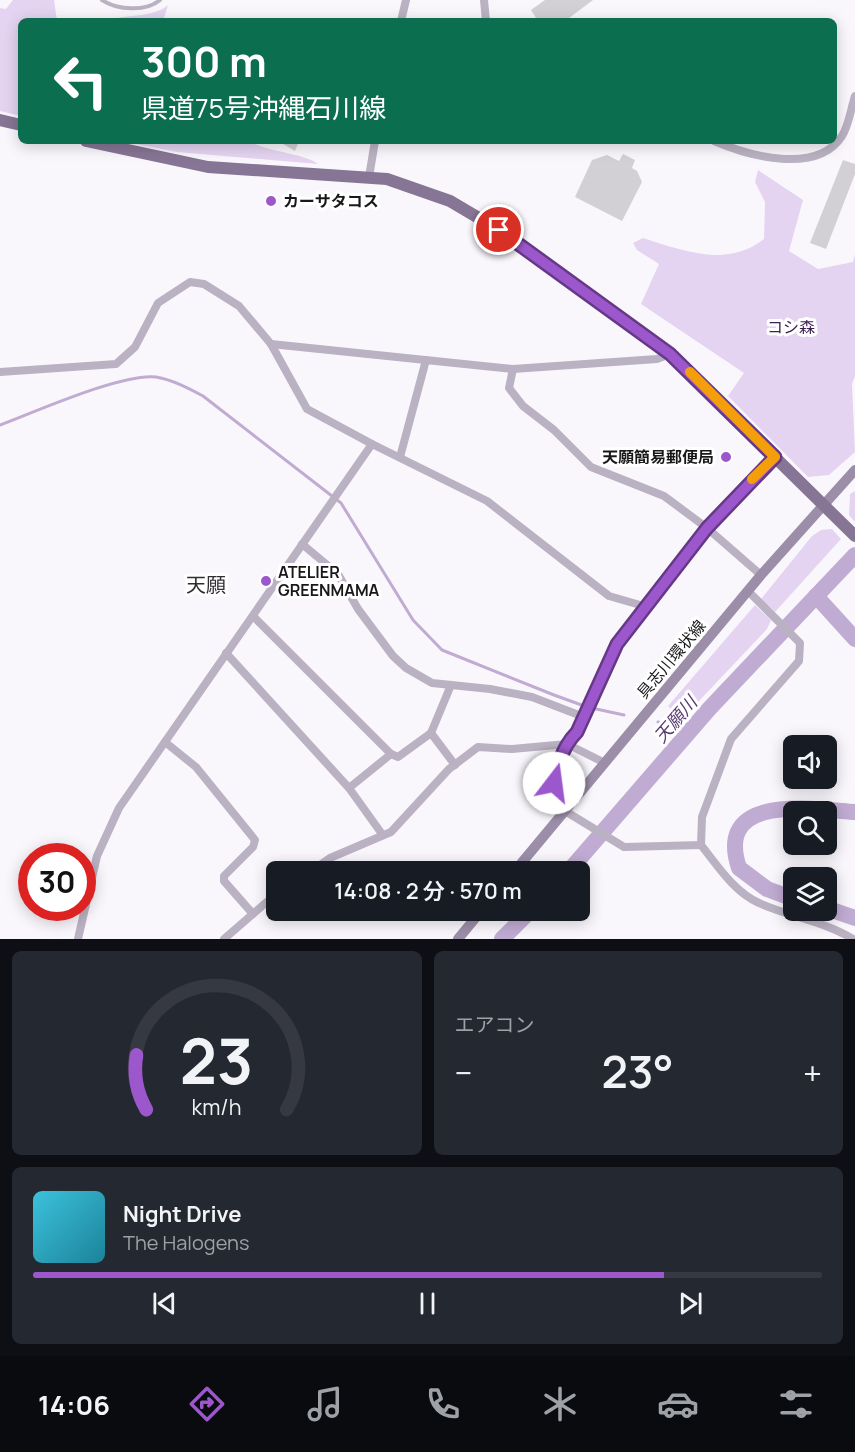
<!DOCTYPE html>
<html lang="ja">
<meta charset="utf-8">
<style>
:root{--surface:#171b24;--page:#242831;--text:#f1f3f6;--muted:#9ea1a6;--line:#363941;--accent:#9c57cc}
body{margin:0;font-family:Manrope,"Noto Sans JP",sans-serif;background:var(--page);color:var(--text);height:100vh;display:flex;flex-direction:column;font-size:22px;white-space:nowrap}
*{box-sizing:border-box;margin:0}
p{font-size:20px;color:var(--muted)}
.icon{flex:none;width:33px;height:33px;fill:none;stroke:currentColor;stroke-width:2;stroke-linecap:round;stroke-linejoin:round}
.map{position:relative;height:939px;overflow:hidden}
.panel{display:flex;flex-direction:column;gap:12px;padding:12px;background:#0d0f14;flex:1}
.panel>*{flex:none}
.top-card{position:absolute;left:18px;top:18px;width:819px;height:126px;border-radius:9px;box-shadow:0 3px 15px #0003;background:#0b6e4f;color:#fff;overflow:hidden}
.fabs{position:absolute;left:783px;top:735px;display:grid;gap:12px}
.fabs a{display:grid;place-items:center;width:54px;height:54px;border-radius:9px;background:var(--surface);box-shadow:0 3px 15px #0003;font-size:30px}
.speed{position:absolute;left:18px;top:843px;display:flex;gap:12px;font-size:30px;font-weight:700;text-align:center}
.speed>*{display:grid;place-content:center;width:78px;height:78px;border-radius:50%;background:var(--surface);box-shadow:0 3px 15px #0003;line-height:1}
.speed .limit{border:9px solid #d22;background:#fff;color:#111}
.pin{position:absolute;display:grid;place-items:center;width:51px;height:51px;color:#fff;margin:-26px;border:3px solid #fff;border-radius:50%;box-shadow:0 2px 6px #0007}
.me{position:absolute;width:66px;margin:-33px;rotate:15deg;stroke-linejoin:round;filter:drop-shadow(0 0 4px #0008)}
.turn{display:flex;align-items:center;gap:21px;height:126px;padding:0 24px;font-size:27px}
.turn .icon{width:78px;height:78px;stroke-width:2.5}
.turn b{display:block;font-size:42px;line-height:51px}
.big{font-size:45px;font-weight:600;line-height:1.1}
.panel .tile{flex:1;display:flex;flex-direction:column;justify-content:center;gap:9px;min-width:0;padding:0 21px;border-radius:9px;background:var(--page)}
.panel .dial{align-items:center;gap:0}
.dial svg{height:156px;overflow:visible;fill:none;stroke:var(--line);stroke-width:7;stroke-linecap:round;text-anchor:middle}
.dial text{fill:var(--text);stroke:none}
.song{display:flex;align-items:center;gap:18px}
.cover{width:72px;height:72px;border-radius:9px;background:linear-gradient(135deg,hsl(190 70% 55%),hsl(190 70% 35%))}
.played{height:6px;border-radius:3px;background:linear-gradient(90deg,var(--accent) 80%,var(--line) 80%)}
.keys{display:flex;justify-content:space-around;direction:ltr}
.heat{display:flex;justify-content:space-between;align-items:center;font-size:33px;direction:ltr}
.panel .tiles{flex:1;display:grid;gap:12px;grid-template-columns:1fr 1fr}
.tile:last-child{grid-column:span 2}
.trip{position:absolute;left:266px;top:861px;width:324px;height:60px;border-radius:9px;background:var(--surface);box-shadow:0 3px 15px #0003;font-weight:600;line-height:60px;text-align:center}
.menu{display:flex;height:96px;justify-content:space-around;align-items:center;background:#090b0e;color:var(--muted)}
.menu .icon{width:42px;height:42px}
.menu .selected{color:var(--accent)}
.menu b{font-size:27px;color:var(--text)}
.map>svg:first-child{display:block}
.green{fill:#e4d4f1}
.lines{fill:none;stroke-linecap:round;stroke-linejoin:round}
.stream{stroke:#c0abd2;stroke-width:3}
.river{stroke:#c0abd2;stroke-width:16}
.building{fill:#d3d0d5}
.service{stroke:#bab1c2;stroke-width:4}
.minor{stroke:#bab1c2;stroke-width:8}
.secondary{stroke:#9c8ea8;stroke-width:10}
.primary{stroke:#867594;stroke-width:12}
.route-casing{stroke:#653985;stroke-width:15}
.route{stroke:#9c57cc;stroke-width:10}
.slow{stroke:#f59e0b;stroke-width:10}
.poi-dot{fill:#9c57cc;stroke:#fff;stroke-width:2}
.labels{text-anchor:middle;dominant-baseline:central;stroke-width:6;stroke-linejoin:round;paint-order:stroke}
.poi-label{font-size:16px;font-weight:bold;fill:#181719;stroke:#fff;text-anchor:start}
.park-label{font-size:16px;fill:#3e2253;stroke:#fff}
.street-label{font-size:16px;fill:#181719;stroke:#fff}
.water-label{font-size:18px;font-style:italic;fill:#5a3d71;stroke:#fff}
.quarter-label{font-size:20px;fill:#302e31;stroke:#fff}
</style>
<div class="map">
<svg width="855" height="939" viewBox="0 0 855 939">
<rect width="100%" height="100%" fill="#faf7fc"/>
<g class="green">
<path d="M 13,0 L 54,0 L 57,21 L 21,21 L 21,116 L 0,111 L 0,8 L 6,9 Z"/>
<path d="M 168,5 L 163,21 L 103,21 C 124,14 154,18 168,5 Z"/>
<path d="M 121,141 L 248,141 C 268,152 306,154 318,164 L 177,152 Z"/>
<path d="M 758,170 L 803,200 L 789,251 L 818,269 L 853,262 L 855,254 L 855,376 L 852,384 L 855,452 L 829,475 L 808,477 L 728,396 L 744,373 L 641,304 L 659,264 L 637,250 L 633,243 L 643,238 C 684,251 727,268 764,239 L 765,202 L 755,182 Z"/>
<path d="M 855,491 L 855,522 L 849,515 L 850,494 Z"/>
<path d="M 832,529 L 841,539 L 775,612 L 761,599 L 812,536 L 821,530 Z"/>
<path d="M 755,605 L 771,620 L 767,629 L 681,720 L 668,706 Z"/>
</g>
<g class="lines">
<g class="stream">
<path d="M 0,425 C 35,412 122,373 156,377 C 173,380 188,388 203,396 L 341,503 L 413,620 L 442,650 L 554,695 L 587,707 L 624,715"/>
<path d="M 658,722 L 691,729"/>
</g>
<g class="river">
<path d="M 816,596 L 855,639"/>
<path d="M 568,872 L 709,709 L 855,555"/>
<path d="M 794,899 L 767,889 L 739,868 C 714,793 812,809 855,812"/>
<path d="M 826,908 L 855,918"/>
<path d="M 502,939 L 531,910"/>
</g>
</g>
<g class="building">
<path d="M 545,0 L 593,0 L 565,21 L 538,21 L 531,10 Z"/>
<path d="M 278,141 L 299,141 L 295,151 Z"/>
<path d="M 623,154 L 635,160 L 632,168 L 637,171 L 642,182 L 622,221 L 575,197 L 592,160 L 607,155 L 619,161 Z"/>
<path d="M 843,160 L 855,164 L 855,174 L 826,249 L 810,243 Z"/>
</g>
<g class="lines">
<path class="service" d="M 102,0 C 117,10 146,12 160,0"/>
<g class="minor">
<path d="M 484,0 L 486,21"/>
<path d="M 401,21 L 406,0"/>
<path d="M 714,141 C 749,156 817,175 842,136 C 849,125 851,108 855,96"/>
<path d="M 369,177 L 375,141"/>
<path d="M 271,344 L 513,369 L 657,359 L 670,354"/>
<path d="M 513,369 L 509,388 L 523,406 L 554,430 L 591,467 L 664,496 L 707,528 L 761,575"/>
<path d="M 0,372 L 116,364 L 135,347 L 158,303 L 190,282 L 204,284 L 239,306 L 271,344 L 307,409 L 372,444 L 487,501 L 609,596 L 647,607"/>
<path d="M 400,457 L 426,360"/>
<path d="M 302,544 L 338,574 L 358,609 L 393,656 L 406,668 L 432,683 L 490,689 L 532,697 L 584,717"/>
<path d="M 748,591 L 800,643 L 799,661 L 731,739 L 702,817 L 701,845 C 717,865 734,892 759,903 C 790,917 824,921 853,939"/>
<path d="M 253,616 L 391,754 L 398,757 L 431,733"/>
<path d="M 226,653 L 349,788 L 382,834"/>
<path d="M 451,685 L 431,733 L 455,765"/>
<path d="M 165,742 L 196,767 L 255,840 L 253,847 L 224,876 L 224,881 L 253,914"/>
<path d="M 554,783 C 557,764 563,746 577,732 L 617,644 L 707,528 L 775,457"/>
<path d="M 349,788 L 391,754"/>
<path d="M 565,811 L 624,847 L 701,845"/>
<path d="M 310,872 L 330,858 L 391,832 L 449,769 L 478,747 L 512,749 L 567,744 L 605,763"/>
<path d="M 78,939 L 97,856 L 119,808 L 372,444"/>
<path d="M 224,939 L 276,894"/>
</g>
<g class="secondary">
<path d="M 514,872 L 761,575 L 855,470"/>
<path d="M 458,939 L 482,910"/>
</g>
<g class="primary">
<path d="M 0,120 L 21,125"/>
<path d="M 86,141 L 208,167 L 387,179 L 450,201 L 499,230 L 670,354 L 855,536"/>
</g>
</g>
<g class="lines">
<defs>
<path id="route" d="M 499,230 L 670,354 L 775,457 L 707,528 L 617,644 L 577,732 C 563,746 557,764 554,783"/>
</defs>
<use href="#route" class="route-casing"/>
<use href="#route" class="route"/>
<path class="slow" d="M 690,372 L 775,457 L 752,479"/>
</g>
<g class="poi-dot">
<circle cx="271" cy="201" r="6"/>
<circle cx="726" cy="457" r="6"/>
<circle cx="266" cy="581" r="6"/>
</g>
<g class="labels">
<g class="poi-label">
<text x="283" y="201">カーサタコス</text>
<text x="714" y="457" text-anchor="end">天願簡易郵便局</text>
<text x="278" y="572">ATELIER<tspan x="278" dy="18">GREENMAMA</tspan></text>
</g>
<g class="park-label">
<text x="791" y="327">コシ森</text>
</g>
<g class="street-label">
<text transform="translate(671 659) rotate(-50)">具志川環状線</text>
</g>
<g class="water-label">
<text transform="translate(675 719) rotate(-49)">天願川</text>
</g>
<g class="quarter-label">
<text x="206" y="584">天願</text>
</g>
</g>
</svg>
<div class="fabs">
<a><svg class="icon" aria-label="sound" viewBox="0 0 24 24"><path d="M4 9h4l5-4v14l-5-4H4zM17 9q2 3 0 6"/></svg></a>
<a><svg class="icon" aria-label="search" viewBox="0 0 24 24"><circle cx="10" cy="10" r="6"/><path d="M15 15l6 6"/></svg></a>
<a><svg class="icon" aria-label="layers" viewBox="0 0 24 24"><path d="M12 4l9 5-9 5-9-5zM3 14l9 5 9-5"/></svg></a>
</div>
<div class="speed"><div class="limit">30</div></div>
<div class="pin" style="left:499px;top:230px;background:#d93025"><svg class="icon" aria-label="arrive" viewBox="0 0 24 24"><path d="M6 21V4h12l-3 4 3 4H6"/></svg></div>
<svg class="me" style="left:554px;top:783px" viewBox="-20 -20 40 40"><circle r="19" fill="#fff"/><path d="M0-13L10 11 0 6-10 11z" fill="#9c57cc"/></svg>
<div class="trip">14:08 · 2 分 · 570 m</div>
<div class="top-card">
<div class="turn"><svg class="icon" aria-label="left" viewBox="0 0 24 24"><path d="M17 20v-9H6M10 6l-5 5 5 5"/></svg><div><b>300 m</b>県道75号沖縄石川線</div></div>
</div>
</div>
<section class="panel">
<div class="tiles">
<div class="tile dial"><svg viewBox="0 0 100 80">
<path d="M14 69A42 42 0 1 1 86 69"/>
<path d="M14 69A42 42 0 0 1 9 41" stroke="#9c57cc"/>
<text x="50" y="56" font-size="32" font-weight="700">23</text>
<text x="50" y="72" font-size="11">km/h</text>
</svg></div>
<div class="tile"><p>エアコン</p>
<div class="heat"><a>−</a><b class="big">23°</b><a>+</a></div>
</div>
<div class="tile">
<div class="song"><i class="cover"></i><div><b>Night Drive</b><p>The Halogens</p></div></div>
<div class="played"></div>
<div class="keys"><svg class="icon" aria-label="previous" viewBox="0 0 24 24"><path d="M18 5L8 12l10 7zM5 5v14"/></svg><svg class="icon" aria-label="pause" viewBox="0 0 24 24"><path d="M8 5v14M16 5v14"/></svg><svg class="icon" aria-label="next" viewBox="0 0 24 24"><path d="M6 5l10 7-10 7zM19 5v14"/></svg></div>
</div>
</div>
</section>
<nav class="menu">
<b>14:06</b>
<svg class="icon selected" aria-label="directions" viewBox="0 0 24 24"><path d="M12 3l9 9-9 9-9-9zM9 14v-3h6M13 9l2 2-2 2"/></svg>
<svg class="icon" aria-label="music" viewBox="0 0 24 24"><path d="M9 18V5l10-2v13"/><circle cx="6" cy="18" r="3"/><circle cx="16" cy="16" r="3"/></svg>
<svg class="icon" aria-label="phone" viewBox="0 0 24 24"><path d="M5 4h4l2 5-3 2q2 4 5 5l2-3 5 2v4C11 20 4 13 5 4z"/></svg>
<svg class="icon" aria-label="climate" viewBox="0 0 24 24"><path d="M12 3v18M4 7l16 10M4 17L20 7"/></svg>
<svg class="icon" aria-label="car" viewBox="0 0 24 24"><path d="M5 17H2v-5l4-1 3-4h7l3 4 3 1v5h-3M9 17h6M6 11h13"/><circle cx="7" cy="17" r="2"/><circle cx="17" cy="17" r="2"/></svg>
<svg class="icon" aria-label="filters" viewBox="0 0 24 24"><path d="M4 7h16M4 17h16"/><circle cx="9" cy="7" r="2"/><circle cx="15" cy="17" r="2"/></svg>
</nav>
